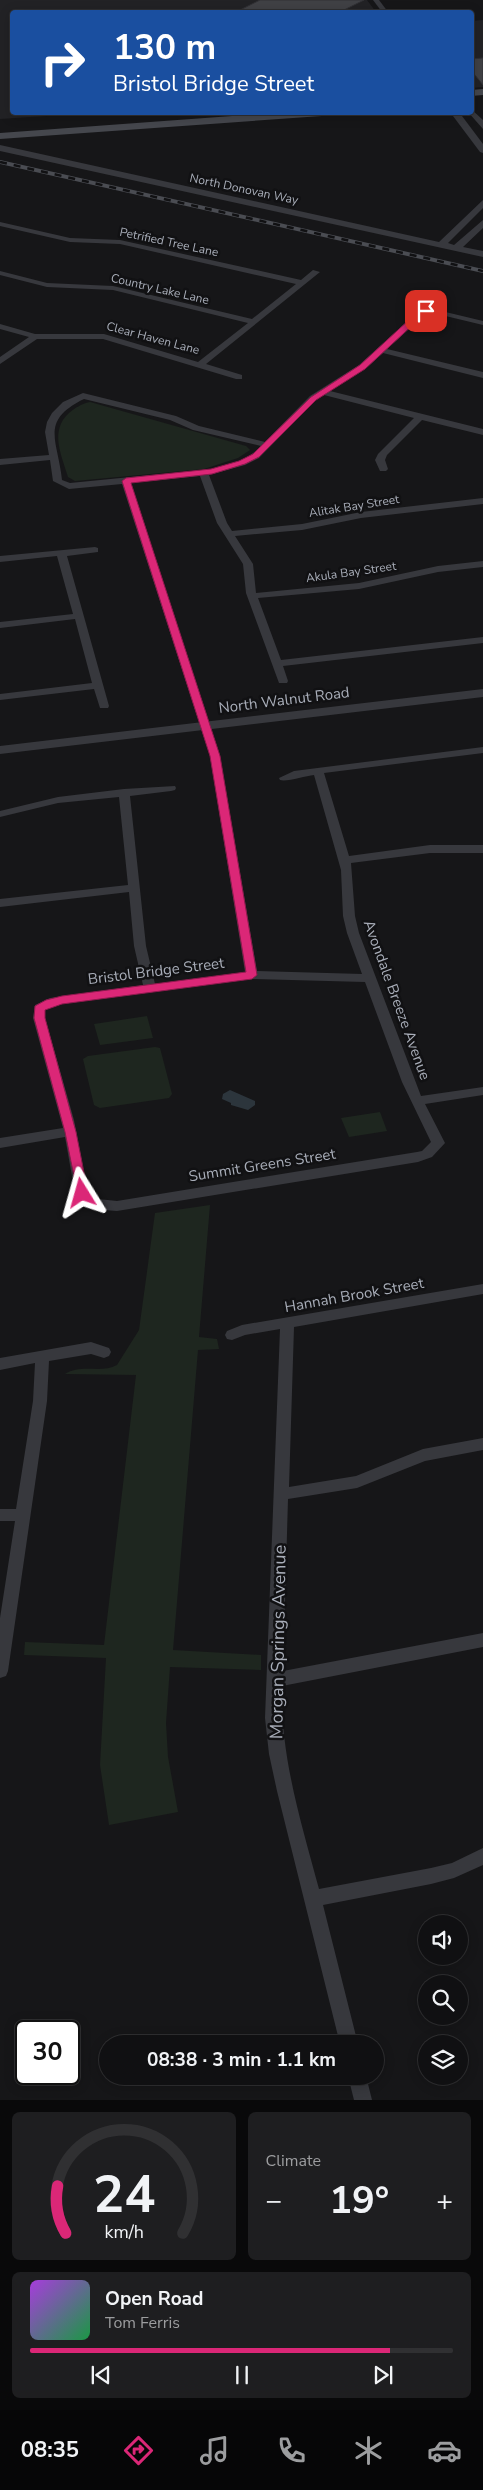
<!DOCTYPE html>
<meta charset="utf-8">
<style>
:root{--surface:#101012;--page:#1e1e20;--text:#f1f3f6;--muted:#9c9d9f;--line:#303032;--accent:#db2777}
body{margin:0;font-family:"Nunito Sans",sans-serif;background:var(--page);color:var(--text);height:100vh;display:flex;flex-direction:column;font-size:19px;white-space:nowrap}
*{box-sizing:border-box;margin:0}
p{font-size:16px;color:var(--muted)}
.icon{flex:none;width:28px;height:28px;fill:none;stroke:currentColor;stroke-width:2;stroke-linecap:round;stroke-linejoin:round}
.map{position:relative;height:2100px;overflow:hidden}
.details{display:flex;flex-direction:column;gap:12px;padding:12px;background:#09090a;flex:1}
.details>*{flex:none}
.top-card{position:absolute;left:10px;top:10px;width:464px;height:105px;border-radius:5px;box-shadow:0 2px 12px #0003,0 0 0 1px var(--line);background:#1a4fa0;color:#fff;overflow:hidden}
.buttons{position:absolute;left:418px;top:1915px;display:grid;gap:10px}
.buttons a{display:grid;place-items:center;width:50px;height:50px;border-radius:50%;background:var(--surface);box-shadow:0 2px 12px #0003,0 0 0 1px var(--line);font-size:25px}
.speed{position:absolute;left:15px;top:2020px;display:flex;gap:10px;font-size:25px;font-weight:700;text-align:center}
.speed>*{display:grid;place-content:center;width:65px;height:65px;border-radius:50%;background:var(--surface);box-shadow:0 2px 12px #0003,0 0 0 1px var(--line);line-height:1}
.speed .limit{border:2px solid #111;border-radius:8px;background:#fff;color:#111}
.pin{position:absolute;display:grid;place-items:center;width:42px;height:42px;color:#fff;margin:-21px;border-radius:10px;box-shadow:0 2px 8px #0006}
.me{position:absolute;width:55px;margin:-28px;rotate:352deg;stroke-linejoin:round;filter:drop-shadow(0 0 4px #0008)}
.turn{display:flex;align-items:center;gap:18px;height:105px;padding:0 20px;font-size:22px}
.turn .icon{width:65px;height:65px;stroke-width:2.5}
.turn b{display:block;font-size:35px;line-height:42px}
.big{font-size:38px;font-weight:700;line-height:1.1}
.details .widget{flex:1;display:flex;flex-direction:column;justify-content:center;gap:8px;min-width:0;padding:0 18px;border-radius:8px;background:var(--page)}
.details .dial{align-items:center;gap:0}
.dial svg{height:130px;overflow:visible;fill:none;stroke:var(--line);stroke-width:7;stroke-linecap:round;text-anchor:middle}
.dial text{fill:var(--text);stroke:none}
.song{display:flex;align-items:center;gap:15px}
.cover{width:60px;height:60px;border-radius:8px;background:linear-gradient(135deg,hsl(280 70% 55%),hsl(140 70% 35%))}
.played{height:5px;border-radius:2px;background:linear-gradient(90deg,var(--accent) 85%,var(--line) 85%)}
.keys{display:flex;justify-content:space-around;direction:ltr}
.heat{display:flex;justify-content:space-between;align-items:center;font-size:28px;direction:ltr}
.details .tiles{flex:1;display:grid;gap:12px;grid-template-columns:1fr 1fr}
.widget:last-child{grid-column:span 2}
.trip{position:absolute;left:99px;top:2035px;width:285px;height:50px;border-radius:25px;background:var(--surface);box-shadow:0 2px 12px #0003,0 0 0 1px var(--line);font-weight:700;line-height:50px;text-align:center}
.dock{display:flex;height:80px;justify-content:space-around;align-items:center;background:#060607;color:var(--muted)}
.dock .icon{width:35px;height:35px}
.dock .current{color:var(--accent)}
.dock b{font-size:22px;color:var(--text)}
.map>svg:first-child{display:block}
.built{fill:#222225}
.green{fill:#1e261f}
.water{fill:#2c353c}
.building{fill:#404145;stroke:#303034}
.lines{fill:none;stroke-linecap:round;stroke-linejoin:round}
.minor{fill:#37383d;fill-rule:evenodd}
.tertiary{fill:#37383d;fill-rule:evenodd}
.secondary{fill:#45474d;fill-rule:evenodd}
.rail-casing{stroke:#4a4c52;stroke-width:4}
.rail{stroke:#111113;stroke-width:2.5;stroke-dasharray:7;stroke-linecap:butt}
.route{fill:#db2777;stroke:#8e194d}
.labels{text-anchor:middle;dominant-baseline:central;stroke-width:5;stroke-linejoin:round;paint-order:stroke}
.far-street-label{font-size:12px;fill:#a8adb8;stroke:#111113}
.street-label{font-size:15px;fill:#a8adb8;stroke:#111113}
.near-street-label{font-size:18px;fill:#a8adb8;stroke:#111113}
</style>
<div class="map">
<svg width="483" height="2100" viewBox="0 0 483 2100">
<rect width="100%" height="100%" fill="#161618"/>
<g class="built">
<path d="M 0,0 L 367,0 L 376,12 L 12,12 L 12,112 L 93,113 L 0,119 Z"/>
<path d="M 483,20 L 483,87 L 471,88 L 471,21 Z"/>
</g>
<g class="green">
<path d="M 90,402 L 246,446 L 250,450 L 238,458 L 204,469 L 75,481 L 68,477 C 62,456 49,431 69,413 C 75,408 81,404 90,402 Z"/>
<path d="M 147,1016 L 153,1038 L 100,1045 L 94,1024 Z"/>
<path d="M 155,1047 L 160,1048 L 172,1094 L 169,1098 L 100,1108 L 94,1105 L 83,1059 L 88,1056 Z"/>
<path d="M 380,1112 L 387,1131 L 349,1137 L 341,1118 Z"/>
<path d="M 210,1205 L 199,1337 L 217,1339 L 219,1349 L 198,1350 L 173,1650 L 261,1655 L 261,1670 L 170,1667 L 166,1723 L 168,1757 L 178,1812 L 109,1825 L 100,1765 L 106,1658 L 24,1655 L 25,1642 L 104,1645 L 136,1375 L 65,1374 C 82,1363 100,1374 117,1365 L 139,1330 L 155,1213 Z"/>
</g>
<path class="water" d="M 230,1090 L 255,1101 L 255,1105 L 248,1110 L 231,1105 L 231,1103 L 222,1099 L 223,1094 Z"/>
<g class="building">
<path d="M 260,0 L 364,0 L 340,12 L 236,12 Z"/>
<path d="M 483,58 L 483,85 L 471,70 L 471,59 Z"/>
</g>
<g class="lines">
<g class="minor">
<path d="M 373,0 L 379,0 L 388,12 L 382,12 Z"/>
<path d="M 0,222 L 70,238 L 120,240 L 301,280 L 313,270 L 320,272 L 206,364 L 242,375 L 242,379 L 236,379 L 103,339 L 37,339 L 0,364 L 0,357 L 29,337 L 0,329 L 0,324 L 35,334 L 104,334 L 198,362 L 248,323 L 113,290 L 47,287 L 0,275 L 0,271 L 47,283 L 113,286 L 252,319 L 296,284 L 120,244 L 70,242 L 0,226 Z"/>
<path d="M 433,309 L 483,321 L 483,325 L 433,313 L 420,316 L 418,321 L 387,349 L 483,372 L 483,378 L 383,353 L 365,369 L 330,391 L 483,429 L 483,435 L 422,420 L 387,455 L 385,460 L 388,469 L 386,471 L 380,471 L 375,460 L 378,454 L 414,418 L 324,395 L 316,400 L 259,458 L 245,465 L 209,475 L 227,523 L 232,531 L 302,524 L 361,512 L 483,498 L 483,504 L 361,518 L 302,530 L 235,536 L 253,564 L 256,593 L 359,583 L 438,566 L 483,561 L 483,567 L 438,572 L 359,589 L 258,598 L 281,660 L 483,637 L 483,643 L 283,666 L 288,681 L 287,683 L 279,683 L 246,593 L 243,564 L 217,523 L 200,476 L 131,483 L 220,756 L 257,971 L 362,974 L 347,933 L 343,916 L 341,870 L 314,775 C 305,776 287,782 280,780 L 279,778 L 294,771 L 483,747 L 483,753 L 324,773 L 349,856 L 430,845 L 483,845 L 483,853 L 430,853 L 351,863 L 355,916 L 359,933 L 421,1096 L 483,1087 L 483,1095 L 425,1104 L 445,1143 L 432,1157 L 418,1162 L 117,1211 C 100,1210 85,1209 75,1193 L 65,1137 L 0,1148 L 0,1138 L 63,1128 L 33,1018 L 35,1005 L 50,998 L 143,985 L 134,946 L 129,892 L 0,907 L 0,899 L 128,885 L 119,797 L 58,803 L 0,817 L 0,811 L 58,797 L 124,789 L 175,786 L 176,788 L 175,790 L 171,791 L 130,796 L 146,946 L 155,984 L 245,972 L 210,756 L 122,484 L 69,489 L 53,481 L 50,460 L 0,465 L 0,459 L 49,455 L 45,432 L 47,422 L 52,413 L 63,402 L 83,393 L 176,416 L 199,426 L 265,442 L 310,396 L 359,365 L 411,318 L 414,312 ZM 84,399 L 170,420 L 193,430 L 261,446 C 234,474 187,472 151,475 C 124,478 97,480 70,483 L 62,480 C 58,440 39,421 84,399 ZM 252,979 L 365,982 L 402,1082 L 431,1142 L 422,1151 L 417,1152 L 117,1201 L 98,1199 L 88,1192 L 74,1120 L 45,1018 L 45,1010 L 62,1004 Z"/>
<path d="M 95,547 L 98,548 L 98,552 L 67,556 L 109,706 L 108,708 L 100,708 L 94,689 L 0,700 L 0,694 L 92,683 L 75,619 L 0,628 L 0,622 L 73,614 L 57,556 L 0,562 L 0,556 Z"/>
<path d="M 483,1284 L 483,1294 L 294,1327 L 289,1487 L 356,1476 L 423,1449 L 483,1438 L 483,1450 L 425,1461 L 357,1488 L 288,1499 L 283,1671 L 483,1633 L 483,1647 L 282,1686 C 280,1756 301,1822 319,1889 L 431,1868 L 452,1863 L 483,1848 L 483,1865 L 454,1878 L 431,1884 L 323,1905 L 358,2044 L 340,2044 L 277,1791 L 269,1754 L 265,1718 L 280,1329 L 245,1335 L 232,1340 L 227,1339 L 225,1335 L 227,1331 L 242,1325 Z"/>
<path d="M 91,1342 L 109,1348 L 111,1352 L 109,1356 L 104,1358 L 91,1354 L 49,1361 L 47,1401 L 8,1671 L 6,1676 L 0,1678 L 0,1618 L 15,1521 L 0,1521 L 0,1509 L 16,1509 L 33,1401 L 35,1363 L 0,1370 L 0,1358 Z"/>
<path d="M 348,2076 L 366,2076 L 372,2100 L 354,2100 Z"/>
</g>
<g class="tertiary">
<path d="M 471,109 L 483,120 L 483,129 L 468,112 L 471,112 Z"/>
<path d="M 450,112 L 459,112 L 483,144 L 483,153 L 480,152 Z"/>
<path d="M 0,145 L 439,242 L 483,200 L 483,208 L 448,243 L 454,245 L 483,220 L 483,228 L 463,247 L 483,251 L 483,257 L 0,151 Z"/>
<path d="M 483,689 L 483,697 L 0,754 L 0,746 Z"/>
</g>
<g class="secondary">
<path d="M 483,89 L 483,95 L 471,96 L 471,90 Z"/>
<path d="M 287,112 L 341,112 L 336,115 L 0,139 L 0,133 Z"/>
</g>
<defs>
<path id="rail" d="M 0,162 L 483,271"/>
</defs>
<use href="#rail" class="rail-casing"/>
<use href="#rail" class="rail"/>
</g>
<path class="route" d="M 426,309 L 430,311 L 420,315 L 417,321 L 365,369 L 316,400 L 259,457 L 245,464 L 212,474 L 131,483 L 220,756 L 257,975 L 252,979 L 62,1004 L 45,1010 L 45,1018 L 76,1132 L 88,1193 L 82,1198 L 78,1196 L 65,1132 L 34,1018 L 35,1006 L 46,1000 L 62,996 L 246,972 L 210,756 L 122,481 L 126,478 L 211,469 L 239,461 L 253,454 L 311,397 L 360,365 L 411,318 L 414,312 Z"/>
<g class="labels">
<g class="far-street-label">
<text transform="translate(244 189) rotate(12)">North Donovan Way</text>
<text transform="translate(169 242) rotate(12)">Petrified Tree Lane</text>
<text transform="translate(160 289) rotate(13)">Country Lake Lane</text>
<text transform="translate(153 338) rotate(15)">Clear Haven Lane</text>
<text transform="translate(354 506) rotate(-9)">Alitak Bay Street</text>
<text transform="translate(351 572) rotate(-8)">Akula Bay Street</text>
</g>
<g class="street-label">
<text transform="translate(284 700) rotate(-7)">North Walnut Road</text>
<text transform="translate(156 971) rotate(-7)">Bristol Bridge Street</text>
<text transform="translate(397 1000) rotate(70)">Avondale Breeze Avenue</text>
<text transform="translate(262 1165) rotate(-9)">Summit Greens Street</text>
<text transform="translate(354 1295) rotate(-10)">Hannah Brook Street</text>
</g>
<g class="near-street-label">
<text transform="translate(278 1642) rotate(-89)">Morgan Springs Avenue</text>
</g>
</g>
</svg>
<div class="buttons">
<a><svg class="icon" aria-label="sound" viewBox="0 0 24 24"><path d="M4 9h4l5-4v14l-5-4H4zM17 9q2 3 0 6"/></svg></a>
<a><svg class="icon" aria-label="search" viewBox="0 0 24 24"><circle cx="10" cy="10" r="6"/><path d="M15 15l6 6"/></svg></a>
<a><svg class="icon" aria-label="layers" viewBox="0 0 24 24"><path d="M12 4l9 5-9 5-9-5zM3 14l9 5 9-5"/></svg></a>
</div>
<div class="speed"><div class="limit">30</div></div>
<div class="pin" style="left:426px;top:311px;background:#d93025"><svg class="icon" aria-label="arrive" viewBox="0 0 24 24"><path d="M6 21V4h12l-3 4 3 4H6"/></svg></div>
<svg class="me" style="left:82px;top:1193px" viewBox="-20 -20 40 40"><path d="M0-17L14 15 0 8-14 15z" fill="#db2777" stroke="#fff" stroke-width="4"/></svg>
<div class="trip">08:38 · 3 min · 1.1 km</div>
<div class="top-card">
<div class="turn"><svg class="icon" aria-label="right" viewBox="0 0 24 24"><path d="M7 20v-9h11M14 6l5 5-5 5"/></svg><div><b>130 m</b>Bristol Bridge Street</div></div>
</div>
</div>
<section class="details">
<div class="tiles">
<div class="widget dial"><svg viewBox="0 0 100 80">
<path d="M14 69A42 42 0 1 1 86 69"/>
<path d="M14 69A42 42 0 0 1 9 40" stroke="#db2777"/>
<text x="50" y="56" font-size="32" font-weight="700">24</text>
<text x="50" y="72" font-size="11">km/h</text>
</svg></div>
<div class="widget"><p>Climate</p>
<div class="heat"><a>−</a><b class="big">19°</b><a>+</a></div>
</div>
<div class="widget">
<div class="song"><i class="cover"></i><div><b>Open Road</b><p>Tom Ferris</p></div></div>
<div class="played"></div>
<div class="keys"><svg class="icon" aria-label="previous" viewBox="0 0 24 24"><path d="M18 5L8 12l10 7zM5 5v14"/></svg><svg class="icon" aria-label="pause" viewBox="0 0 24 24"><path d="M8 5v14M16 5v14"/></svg><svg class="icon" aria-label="next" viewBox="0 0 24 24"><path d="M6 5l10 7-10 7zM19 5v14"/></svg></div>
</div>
</div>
</section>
<nav class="dock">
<b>08:35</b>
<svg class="icon current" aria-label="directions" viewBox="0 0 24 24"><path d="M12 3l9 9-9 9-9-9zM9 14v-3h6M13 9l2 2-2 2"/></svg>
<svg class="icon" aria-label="music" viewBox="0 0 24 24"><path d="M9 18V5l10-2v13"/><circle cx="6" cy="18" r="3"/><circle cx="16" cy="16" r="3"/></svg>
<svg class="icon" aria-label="phone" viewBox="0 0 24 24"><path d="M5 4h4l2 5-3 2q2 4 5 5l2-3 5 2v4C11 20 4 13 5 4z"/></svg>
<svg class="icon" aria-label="climate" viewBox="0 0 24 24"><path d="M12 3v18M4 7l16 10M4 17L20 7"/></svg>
<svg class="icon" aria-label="car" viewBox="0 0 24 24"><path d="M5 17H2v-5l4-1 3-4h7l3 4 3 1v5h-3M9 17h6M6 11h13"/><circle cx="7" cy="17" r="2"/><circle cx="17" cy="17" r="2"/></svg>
</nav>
